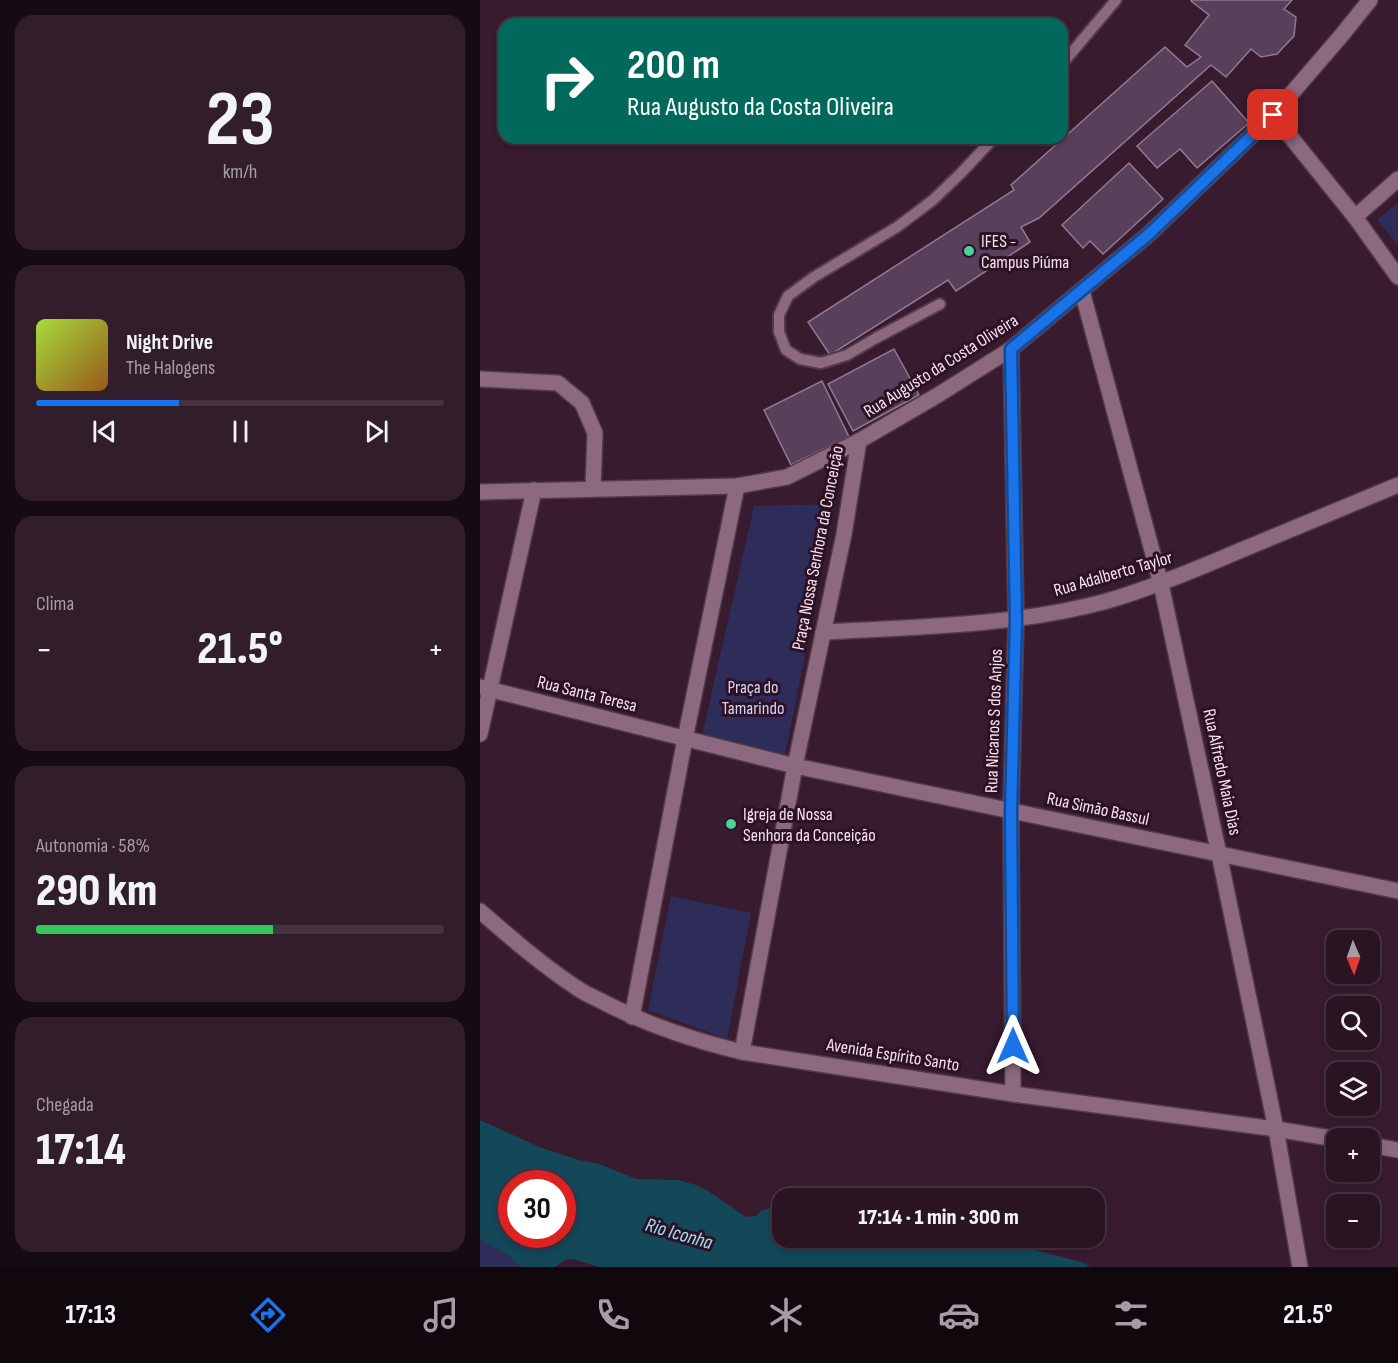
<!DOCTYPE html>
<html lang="pt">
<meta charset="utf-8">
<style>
:root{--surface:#2a1422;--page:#321d2a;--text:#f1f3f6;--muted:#a59ea5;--line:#463340;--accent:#1a73e8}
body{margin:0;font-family:"Sofia Sans Condensed",sans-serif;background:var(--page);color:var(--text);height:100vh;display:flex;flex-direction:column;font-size:22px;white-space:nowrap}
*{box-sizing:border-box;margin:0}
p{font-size:20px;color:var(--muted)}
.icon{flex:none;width:33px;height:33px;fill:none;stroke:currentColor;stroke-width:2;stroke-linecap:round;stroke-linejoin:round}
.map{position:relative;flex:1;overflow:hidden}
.drawer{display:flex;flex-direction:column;gap:15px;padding:15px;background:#170b13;width:480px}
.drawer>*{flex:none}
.hud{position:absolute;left:18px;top:18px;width:570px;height:126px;border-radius:18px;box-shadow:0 3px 9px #0003,0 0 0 2px var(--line);background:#00695c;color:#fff;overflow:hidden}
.needle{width:39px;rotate:178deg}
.tools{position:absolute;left:846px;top:930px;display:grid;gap:12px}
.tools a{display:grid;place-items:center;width:54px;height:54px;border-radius:12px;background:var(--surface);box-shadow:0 3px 9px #0003,0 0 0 2px var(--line);font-size:30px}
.speed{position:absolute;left:18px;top:1170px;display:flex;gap:12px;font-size:30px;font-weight:700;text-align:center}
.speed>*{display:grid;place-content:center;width:78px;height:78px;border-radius:50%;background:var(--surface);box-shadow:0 3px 9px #0003,0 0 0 2px var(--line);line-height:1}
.speed .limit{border:9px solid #d22;background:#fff;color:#111}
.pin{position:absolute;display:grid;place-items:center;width:51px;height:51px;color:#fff;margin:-26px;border-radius:12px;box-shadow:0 3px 9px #0006}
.me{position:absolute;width:66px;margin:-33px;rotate:0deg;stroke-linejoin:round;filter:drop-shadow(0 0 4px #0008)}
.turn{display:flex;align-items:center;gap:21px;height:126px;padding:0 30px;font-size:27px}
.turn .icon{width:78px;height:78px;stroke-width:2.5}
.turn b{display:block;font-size:42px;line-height:51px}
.big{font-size:45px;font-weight:800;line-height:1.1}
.drawer .card{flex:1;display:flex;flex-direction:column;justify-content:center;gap:9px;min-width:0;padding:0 21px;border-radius:18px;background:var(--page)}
.drawer .dial{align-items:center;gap:0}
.dial b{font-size:78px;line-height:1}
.song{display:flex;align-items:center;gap:18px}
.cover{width:72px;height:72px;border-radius:9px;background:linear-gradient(135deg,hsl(80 70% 55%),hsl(30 70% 35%))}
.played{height:6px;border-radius:3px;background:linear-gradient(90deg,var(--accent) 35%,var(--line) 35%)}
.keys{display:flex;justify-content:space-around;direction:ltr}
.heat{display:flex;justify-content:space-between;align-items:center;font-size:33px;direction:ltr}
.charge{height:9px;border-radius:4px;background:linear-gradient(90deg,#34c759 58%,var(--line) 0)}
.trip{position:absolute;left:292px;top:1188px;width:333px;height:60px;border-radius:18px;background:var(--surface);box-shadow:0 3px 9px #0003,0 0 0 2px var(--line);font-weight:800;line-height:60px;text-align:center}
.menu{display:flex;height:96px;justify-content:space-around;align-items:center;background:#11080e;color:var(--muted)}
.menu .icon{width:42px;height:42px}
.menu .on{color:var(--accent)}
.menu b{font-size:27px;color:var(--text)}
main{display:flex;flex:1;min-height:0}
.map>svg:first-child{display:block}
.green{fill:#2e2d5a}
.water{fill:#134858;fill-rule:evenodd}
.building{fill:#58405b;stroke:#927895;stroke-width:1.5}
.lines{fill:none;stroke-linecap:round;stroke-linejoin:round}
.service-casing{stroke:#523a4a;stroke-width:14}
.minor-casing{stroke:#523a4a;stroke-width:18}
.service{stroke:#8c697e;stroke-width:10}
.minor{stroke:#8c697e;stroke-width:15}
.route-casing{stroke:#114b97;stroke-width:15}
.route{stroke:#1a73e8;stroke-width:10}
.poi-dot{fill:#4cd39b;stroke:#2d1124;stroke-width:2}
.labels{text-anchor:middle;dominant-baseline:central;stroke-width:6;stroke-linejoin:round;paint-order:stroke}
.poi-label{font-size:18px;fill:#f7e3ef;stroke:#2d1124;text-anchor:start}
.street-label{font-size:18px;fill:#f7e3ef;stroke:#2d1124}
.park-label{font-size:18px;fill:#d1d4fa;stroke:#2d1124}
.water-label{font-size:20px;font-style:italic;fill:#9ae1f9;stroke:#2d1124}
</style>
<main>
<section class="drawer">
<div class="card dial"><b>23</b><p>km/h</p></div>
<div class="card">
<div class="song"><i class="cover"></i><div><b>Night Drive</b><p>The Halogens</p></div></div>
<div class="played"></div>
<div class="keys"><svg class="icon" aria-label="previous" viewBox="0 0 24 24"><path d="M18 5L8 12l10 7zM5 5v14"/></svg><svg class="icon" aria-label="pause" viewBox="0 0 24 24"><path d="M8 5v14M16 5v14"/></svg><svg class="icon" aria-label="next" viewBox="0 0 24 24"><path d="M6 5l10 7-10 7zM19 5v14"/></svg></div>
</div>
<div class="card"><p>Clima</p>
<div class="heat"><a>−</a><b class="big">21.5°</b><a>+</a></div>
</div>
<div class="card"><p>Autonomia · 58%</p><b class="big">290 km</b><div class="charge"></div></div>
<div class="card"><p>Chegada</p><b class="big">17:14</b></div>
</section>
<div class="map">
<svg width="918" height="1267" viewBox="0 0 918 1267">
<rect width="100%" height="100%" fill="#381b2e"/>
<g class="green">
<path d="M 918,203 L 918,245 L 897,220 Z"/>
<path d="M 355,504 L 305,755 L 222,736 L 274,506 Z"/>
<path d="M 191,896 L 271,913 L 247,1039 L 168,1010 Z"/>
<path d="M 0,1239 L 30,1257 L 40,1267 L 0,1267 Z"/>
</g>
<path class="water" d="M 0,1120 L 59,1147 L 99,1160 L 119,1164 L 156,1179 L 198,1180 L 216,1185 L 228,1191 L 266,1217 L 276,1216 L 282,1210 L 303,1206 L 303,1238 L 492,1238 L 536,1245 L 601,1262 L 611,1267 L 119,1267 L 93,1259 L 85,1260 L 75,1267 L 40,1267 L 30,1257 L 0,1239 ZM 32,1184 L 82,1184 L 82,1234 L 32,1234 Z"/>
<g class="building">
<path d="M 712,0 L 812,0 L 804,9 L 816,17 L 814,36 L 797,54 L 781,57 L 771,49 L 746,77 L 731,65 L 559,218 L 541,227 L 550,242 L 476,291 L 468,280 L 350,355 L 328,322 L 534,190 L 531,185 L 685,47 L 707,67 L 721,57 L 705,45 L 729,15 L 711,1 Z"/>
<path d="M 732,81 L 769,123 L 717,168 L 700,149 L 677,168 L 657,146 Z"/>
<path d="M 649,163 L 683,199 L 623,254 L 610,241 L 603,248 L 582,225 Z"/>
<path d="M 414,349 L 439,395 L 373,431 L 348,384 Z"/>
<path d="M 342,381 L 369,437 L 311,465 L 284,410 Z"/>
</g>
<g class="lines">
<defs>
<g id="service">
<path d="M 582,64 L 636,0"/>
<path d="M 460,304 L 396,338 L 367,355 L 341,363 L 320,359 L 306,350 L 299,332 L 299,315 L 308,296 L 334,277 L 417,227 L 453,200 L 480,174 L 514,138"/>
</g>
<g id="minor">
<path d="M 793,115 L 875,217 L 918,277"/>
<path d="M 875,217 L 918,179"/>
<path d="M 602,291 L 681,584 L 739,854 L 796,1129 L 820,1267"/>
<path d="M 531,349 L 536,619 L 531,811 L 533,1094"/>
<path d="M 0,379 L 78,383 L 102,403 L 115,433 L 113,489"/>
<path d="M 0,492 L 257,486 L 307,477 L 379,441 L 458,395 L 531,349 L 669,234 L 793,115 L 861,36 L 890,0"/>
<path d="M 343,632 C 437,627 535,626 627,601 C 672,588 715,570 759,551 C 812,529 865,507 918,485"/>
<path d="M 0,687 L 315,766 L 918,891"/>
<path d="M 0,734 L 54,490"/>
<path d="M 0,911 C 31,938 62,965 97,988 C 105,994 116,998 125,1003 C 170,1026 212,1040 262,1052 L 533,1094 L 796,1129 L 856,1139"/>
<path d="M 152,1017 L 205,739 L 257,486"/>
<path d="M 262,1052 L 315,766 L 364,534 L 379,441"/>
<path d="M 890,1145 L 918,1150"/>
</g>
</defs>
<use href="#service" class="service-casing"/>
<use href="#minor" class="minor-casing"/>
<use href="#service" class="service"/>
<use href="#minor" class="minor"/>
</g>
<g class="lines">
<defs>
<path id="route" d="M 533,1046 L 531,811 L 536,619 L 531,349 L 669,234 L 793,115"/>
</defs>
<use href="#route" class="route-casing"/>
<use href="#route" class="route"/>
</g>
<g class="poi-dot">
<circle cx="489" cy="251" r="6"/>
<circle cx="251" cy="824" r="6"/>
</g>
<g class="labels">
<g class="poi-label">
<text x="501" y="241">IFES -<tspan x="501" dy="21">Campus Piúma</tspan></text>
<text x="263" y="814">Igreja de Nossa<tspan x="263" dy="21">Senhora da Conceição</tspan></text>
</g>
<g class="street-label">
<text transform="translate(461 366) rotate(-32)">Rua Augusto da Costa Oliveira</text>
<text transform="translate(338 548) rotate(-79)">Praça Nossa Senhora da Conceição</text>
<text transform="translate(633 574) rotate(-16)">Rua Adalberto Taylor</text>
<text transform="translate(107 694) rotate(14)">Rua Santa Teresa</text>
<text transform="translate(514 721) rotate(-88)">Rua Nicanos S dos Anjos</text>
<text transform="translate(742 772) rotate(78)">Rua Alfredo Maia Dias</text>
<text transform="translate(618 809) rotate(12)">Rua Simão Bassul</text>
<text transform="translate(413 1055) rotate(9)">Avenida Espírito Santo</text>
</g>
<g class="park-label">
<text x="273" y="687">Praça do<tspan x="273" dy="21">Tamarindo</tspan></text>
</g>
<g class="water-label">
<text transform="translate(199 1234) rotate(16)">Rio Iconha</text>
</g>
</g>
</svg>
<div class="tools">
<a><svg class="needle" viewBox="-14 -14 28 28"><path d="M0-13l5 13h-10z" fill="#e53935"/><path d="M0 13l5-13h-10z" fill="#a59ea5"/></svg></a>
<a><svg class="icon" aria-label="search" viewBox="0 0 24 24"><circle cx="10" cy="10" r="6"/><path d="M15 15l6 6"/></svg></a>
<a><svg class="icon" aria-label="layers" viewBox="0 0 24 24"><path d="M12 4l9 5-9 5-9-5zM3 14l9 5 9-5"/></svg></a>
<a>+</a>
<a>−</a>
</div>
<div class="speed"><div class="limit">30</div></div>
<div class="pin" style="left:793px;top:115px;background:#d93025"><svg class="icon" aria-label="arrive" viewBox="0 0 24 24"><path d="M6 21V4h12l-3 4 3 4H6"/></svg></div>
<svg class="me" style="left:533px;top:1046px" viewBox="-20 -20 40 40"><path d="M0-17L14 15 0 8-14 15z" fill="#1a73e8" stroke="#fff" stroke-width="4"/></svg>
<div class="trip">17:14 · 1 min · 300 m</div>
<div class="hud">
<div class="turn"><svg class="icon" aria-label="right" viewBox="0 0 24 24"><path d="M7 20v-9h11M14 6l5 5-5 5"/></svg><div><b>200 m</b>Rua Augusto da Costa Oliveira</div></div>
</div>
</div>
</main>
<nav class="menu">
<b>17:13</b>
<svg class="icon on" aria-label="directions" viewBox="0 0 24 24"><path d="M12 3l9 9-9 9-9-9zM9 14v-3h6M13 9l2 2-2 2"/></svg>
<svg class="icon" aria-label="music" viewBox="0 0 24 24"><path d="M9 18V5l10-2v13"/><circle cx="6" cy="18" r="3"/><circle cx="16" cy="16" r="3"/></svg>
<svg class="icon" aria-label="phone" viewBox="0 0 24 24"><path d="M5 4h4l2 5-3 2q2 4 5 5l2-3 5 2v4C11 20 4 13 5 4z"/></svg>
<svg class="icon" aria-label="climate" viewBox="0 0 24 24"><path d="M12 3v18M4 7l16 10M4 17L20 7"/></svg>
<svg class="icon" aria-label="car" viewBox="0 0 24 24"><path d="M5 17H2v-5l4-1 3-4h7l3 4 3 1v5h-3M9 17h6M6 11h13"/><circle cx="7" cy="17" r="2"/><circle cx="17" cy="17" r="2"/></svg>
<svg class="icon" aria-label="filters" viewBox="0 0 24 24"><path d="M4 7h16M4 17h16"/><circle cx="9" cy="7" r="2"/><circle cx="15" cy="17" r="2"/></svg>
<b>21.5°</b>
</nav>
